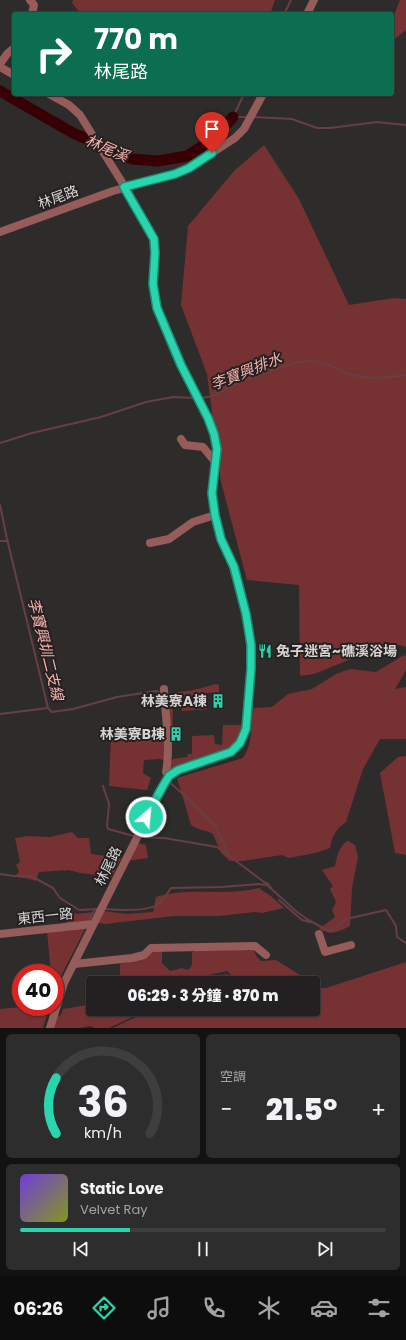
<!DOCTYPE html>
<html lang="zh-TW">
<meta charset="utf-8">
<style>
:root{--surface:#222020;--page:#2e2d2d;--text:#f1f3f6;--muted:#a2a3a5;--line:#3f3e3e;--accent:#29d5ad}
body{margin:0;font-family:Poppins,"Noto Sans TC",sans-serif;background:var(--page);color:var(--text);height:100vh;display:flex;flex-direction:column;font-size:15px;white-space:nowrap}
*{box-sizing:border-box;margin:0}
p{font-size:13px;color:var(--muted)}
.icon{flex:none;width:22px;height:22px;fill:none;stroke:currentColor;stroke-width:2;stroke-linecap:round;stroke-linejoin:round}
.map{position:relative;height:1028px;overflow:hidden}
.side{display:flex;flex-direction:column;gap:6px;padding:6px;background:#131212;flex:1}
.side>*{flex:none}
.banner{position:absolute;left:12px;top:12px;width:382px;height:84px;border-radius:4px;box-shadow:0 1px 3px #0004,0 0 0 1px var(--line);background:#0b6e4f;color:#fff;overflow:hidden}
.speed{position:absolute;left:12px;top:964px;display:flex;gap:8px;font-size:20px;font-weight:700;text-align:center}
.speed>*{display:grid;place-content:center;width:52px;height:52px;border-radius:50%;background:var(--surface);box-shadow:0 1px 3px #0004,0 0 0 1px var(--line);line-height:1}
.speed .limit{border:6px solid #d22;background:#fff;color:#111}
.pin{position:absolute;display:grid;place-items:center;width:34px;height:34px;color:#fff;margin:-41px -17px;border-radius:50% 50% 50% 0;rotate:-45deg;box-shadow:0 0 4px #0007}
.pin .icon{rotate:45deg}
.me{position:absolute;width:44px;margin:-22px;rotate:27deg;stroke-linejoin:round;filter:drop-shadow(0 0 3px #0008)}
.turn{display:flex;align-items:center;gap:14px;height:84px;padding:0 16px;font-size:18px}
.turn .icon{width:52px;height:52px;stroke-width:2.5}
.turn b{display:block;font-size:28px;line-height:34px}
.big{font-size:30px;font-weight:800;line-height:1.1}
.side .widget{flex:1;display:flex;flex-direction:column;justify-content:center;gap:6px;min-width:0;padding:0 14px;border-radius:6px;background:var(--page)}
.side .dial{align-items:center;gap:0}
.dial svg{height:104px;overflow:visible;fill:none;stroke:var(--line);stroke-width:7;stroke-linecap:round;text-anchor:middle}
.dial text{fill:var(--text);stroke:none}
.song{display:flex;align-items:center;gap:12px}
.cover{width:48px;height:48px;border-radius:6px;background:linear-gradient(135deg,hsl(260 70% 55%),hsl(70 70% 35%))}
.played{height:4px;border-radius:2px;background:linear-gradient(90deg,var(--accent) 30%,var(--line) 30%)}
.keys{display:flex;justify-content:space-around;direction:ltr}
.heat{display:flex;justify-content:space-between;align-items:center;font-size:22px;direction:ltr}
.side .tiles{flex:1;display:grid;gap:6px;grid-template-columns:1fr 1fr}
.widget:last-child{grid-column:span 2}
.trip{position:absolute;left:86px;top:976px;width:234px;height:40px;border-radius:4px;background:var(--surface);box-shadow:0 1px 3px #0004,0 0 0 1px var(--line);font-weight:800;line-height:40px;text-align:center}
.dock{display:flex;height:64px;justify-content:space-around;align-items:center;background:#0e0d0d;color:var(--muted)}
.dock .icon{width:28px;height:28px}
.dock .active{color:var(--accent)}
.dock b{font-size:18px;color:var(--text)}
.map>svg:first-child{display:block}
.green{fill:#763233}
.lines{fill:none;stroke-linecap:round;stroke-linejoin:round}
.stream{stroke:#673f43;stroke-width:2}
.river{stroke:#370005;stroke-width:11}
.minor{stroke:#955c5a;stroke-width:8}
.route-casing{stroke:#1b8a70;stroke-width:10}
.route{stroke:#29d5ad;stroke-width:7}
.labels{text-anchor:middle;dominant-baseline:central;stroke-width:4;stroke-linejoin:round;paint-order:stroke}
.street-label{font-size:14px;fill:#d6d3d3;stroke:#252121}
.poi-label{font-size:14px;font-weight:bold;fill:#d6d3d3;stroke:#252121;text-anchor:end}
.water-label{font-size:15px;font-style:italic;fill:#f7b0ac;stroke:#252121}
</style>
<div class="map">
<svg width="406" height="1028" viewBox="0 0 406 1028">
<rect width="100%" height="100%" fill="#2e2b2b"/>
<g class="green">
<path d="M 73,0 L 275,0 L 270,14 L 81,14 L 72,3 Z"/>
<path d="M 400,0 L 406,0 L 406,30 L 392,41 L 392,20 Z"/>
<path d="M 264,145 L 299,199 L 349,305 L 394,298 L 406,299 L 406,647 L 400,645 L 361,655 L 314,674 L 300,676 L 299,585 L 247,580 L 221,482 L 207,374 L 181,305 L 188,226 L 234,171 Z"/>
<path d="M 404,655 L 406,657 L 406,670 L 395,689 L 406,687 L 406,739 L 380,739 L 363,769 L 346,822 C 336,829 332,836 330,848 L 315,853 L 289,858 L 282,855 L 243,861 L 230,861 L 221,853 L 213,834 C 206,830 198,830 191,825 L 177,778 L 243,758 C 253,744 251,725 252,708 L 272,707 L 288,694 L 312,689 L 336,674 L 350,669 L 376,672 Z"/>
<path d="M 216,684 L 219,685 L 219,692 L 206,693 L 207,709 L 182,711 L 182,698 L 173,698 L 172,750 L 165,694 L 194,690 Z"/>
<path d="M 223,725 L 244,725 L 243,733 L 230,751 L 171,772 C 169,766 169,763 173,759 L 187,757 L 188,754 L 192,754 L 192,736 L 214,735 L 215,744 L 222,745 Z"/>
<path d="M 132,733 L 165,734 L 166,761 L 160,759 L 144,760 L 143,773 L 151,778 L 147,790 L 109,786 L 111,735 Z"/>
<path d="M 406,756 L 406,855 L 395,853 L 380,773 L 398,757 Z"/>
<path d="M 72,832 L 78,838 L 89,838 L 91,854 L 121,858 L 112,877 L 80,873 L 69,870 L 39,872 L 36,881 L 30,879 L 16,877 L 15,876 L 19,872 L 16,865 L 20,862 L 15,838 L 28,836 L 50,837 Z"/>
<path d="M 348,841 L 355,845 L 358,857 L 352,888 L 350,926 C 338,932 332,936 319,929 L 335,917 L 332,910 L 336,902 L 330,889 L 333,886 L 322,870 L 335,866 C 337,857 339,845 348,841 Z"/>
<path d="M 138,843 L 146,845 L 148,858 L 127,861 Z"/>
<path d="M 259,888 L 272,897 L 284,908 L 262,913 L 255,912 L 218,916 L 174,916 L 105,924 L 98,923 L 104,911 L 126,914 L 153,912 L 156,897 C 189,886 225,897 259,888 Z"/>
<path d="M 63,908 L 69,909 L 77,914 L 94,912 L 89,923 L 67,925 Z"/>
<path d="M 67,929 L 85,929 L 61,976 L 55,977 L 55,973 L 51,973 L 47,931 Z"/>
<path d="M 242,949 L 249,951 L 253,949 L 257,957 L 261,961 L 276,960 L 303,977 L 312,978 L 312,983 L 240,983 L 227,971 L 195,978 L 188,983 L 120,983 L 120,964 L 139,960 L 152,951 L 162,951 L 162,963 L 170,971 L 182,968 L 188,970 L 192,965 L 192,953 L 195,950 Z"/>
<path d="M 406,962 L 406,1028 L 113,1028 L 152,1009 L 313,1009 L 313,988 L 326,988 Z"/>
<path d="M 227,974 L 237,983 L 192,983 L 196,980 Z"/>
<path d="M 93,1004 L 93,1009 L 149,1009 L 109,1028 L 94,1028 L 91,1026 L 80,1028 L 54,1028 L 56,1017 L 61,1015 L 63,1009 Z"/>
<path d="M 21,1007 L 49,1007 L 43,1028 L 0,1028 L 0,1009 Z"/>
</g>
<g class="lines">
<g class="stream">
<path d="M 284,14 L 291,0"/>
<path d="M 244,94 L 233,117 L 249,117"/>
<path d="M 253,117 L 292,119 L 317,128 L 330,128 L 377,122 L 406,125"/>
<path d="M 200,398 C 216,398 225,388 239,382 C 249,378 260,375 270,371 C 283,367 296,361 308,361 C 322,360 334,368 346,373 C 366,380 385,378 406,375"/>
<path d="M 0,443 L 32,433 L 101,417 L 146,402 L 173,397 L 195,398"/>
<path d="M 0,505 L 7,539 L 48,708 L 52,712 L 73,709 L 117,697 L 156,691 L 161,693"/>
<path d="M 0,541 L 8,541"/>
<path d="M 0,714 L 48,708"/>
<path d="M 169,782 L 183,794 L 215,825 L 223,841 L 228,855 L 264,882 L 268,884 L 271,888"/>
<path d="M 103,786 L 109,804 L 107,826 L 108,829 L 134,836"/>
<path d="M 141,837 L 164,838 L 217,847 L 227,854"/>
<path d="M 0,874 L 14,876 L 31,876 L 53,888 L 60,898 L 79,910 L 98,909"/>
<path d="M 279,900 L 302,920 L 310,922"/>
<path d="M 105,909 C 118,910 145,912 157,905 C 163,901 167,894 171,888 L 222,887 L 258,884 L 267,885 L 297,912 L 310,921 L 329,931 L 337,927 L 346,919 L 386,910 L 396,926 L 397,937 L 406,943"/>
<path d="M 90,919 L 95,909"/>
</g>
<path class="river" d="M 0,91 L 73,133 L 132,159 L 158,161 L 187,156 L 213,139 L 233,117"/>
<g class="minor">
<path d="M 30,0 L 34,5 L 32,14"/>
<path d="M 307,14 L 314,0"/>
<path d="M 0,64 L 7,54 L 14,48"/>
<path d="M 0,67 L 14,75"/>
<path d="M 49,94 L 69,105 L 80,115 L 125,187 L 154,239 L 155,253 L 153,284 L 157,308 L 181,365 L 208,419 L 214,434 L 217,449 L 212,493 L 215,515 L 221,539 L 233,567 L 246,614 L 251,645 L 251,669 L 246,729 L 240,743 L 231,752 L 178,770 L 169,776 L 163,786 L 64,983 L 50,1028"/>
<path d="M 0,232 L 113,191 L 175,174 L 189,168 L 235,138 L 244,129 L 263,94"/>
<path d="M 181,439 L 185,445 L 203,447 L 216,463"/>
<path d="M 150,543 L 169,539 L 193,522 L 215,515"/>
<path d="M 164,689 C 165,716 171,745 166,772 L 169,776"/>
<path d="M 0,934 L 93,924"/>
<path d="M 319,934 L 325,952 L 351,945"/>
<path d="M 74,964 L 132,958 L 144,955 L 151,948 L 255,946 L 266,955"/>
</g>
</g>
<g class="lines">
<defs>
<path id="route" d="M 146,817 L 163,786 L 169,776 L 178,770 L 231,752 L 240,743 L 246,729 L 251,669 L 251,645 L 246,614 L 234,567 L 221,539 L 215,515 L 212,493 L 217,449 L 214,434 L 208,418 L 181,365 L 157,308 L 153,284 L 155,253 L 154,239 L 124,187 L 175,174 L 189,168 L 212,153"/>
</defs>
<use href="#route" class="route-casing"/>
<use href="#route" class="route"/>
</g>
<defs>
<symbol id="restaurant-bare" viewBox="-9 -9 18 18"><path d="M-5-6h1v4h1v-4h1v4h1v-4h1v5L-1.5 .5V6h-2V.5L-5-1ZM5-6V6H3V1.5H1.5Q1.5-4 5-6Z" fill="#29d5ad" stroke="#252121" stroke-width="2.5" paint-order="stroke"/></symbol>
<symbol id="building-bare" viewBox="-9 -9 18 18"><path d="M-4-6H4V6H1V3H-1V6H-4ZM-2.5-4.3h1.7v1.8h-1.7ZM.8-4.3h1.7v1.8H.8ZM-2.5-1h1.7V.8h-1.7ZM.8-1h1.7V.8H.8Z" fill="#29d5ad" stroke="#252121" stroke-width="2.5" paint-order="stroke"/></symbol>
</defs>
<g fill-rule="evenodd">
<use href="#restaurant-bare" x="255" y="641" width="20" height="20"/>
<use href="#building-bare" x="208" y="691" width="20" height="20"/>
<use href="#building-bare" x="166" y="724" width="20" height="20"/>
</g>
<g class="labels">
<g class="street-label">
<text transform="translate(58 197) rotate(-20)">林尾路</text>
<text transform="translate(108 866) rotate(-64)">林尾路</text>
<text transform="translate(45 916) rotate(-6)">東西一路</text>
</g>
<g class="poi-label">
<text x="276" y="651" text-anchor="start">兔子迷宮~礁溪浴場</text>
<text x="207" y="701">林美寮A棟</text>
<text x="165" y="734">林美寮B棟</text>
</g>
<g class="water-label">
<text transform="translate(107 148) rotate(23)">林尾溪</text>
<text transform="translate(246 371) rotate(-22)">李寶興排水</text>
<text transform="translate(46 649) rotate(76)">李寶興圳二支線</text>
</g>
</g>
</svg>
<div class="speed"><div class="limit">40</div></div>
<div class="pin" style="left:212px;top:153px;background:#d93025"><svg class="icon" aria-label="arrive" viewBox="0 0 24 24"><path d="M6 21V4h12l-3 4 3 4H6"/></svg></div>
<svg class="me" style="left:146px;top:817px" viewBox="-20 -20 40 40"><circle r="17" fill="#29d5ad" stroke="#fff" stroke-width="3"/><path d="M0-11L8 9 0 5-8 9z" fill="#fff"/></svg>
<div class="trip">06:29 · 3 分鐘 · 870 m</div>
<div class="banner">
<div class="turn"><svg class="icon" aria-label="right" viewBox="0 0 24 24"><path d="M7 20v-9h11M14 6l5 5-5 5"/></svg><div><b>770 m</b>林尾路</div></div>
</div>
</div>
<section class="side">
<div class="tiles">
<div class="widget dial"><svg viewBox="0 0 100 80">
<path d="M14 69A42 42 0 1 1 86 69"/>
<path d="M14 69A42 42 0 0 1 14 26" stroke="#29d5ad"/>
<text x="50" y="56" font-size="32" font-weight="700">36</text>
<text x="50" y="72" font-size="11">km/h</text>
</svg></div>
<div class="widget"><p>空調</p>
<div class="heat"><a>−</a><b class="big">21.5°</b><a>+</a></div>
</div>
<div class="widget">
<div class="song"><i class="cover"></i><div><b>Static Love</b><p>Velvet Ray</p></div></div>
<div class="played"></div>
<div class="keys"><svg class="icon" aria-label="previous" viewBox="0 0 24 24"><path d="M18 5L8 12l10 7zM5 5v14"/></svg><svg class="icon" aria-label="pause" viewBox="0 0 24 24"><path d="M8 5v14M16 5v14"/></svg><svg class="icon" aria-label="next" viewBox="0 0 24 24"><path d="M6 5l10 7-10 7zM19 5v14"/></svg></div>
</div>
</div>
</section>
<nav class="dock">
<b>06:26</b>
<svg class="icon active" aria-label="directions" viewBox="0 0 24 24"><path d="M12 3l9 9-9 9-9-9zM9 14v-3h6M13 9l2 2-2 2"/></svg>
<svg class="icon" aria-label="music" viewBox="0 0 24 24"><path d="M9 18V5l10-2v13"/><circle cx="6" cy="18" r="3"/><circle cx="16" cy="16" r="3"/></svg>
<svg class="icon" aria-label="phone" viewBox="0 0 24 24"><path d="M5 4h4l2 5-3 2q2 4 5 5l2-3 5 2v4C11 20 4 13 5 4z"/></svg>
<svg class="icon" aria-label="climate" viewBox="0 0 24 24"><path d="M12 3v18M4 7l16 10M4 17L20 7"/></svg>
<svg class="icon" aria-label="car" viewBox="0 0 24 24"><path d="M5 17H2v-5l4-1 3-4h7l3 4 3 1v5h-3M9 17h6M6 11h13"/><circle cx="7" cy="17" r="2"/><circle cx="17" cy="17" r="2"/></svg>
<svg class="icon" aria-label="filters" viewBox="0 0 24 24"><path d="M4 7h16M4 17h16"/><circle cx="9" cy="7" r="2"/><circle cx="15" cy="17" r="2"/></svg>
</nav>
